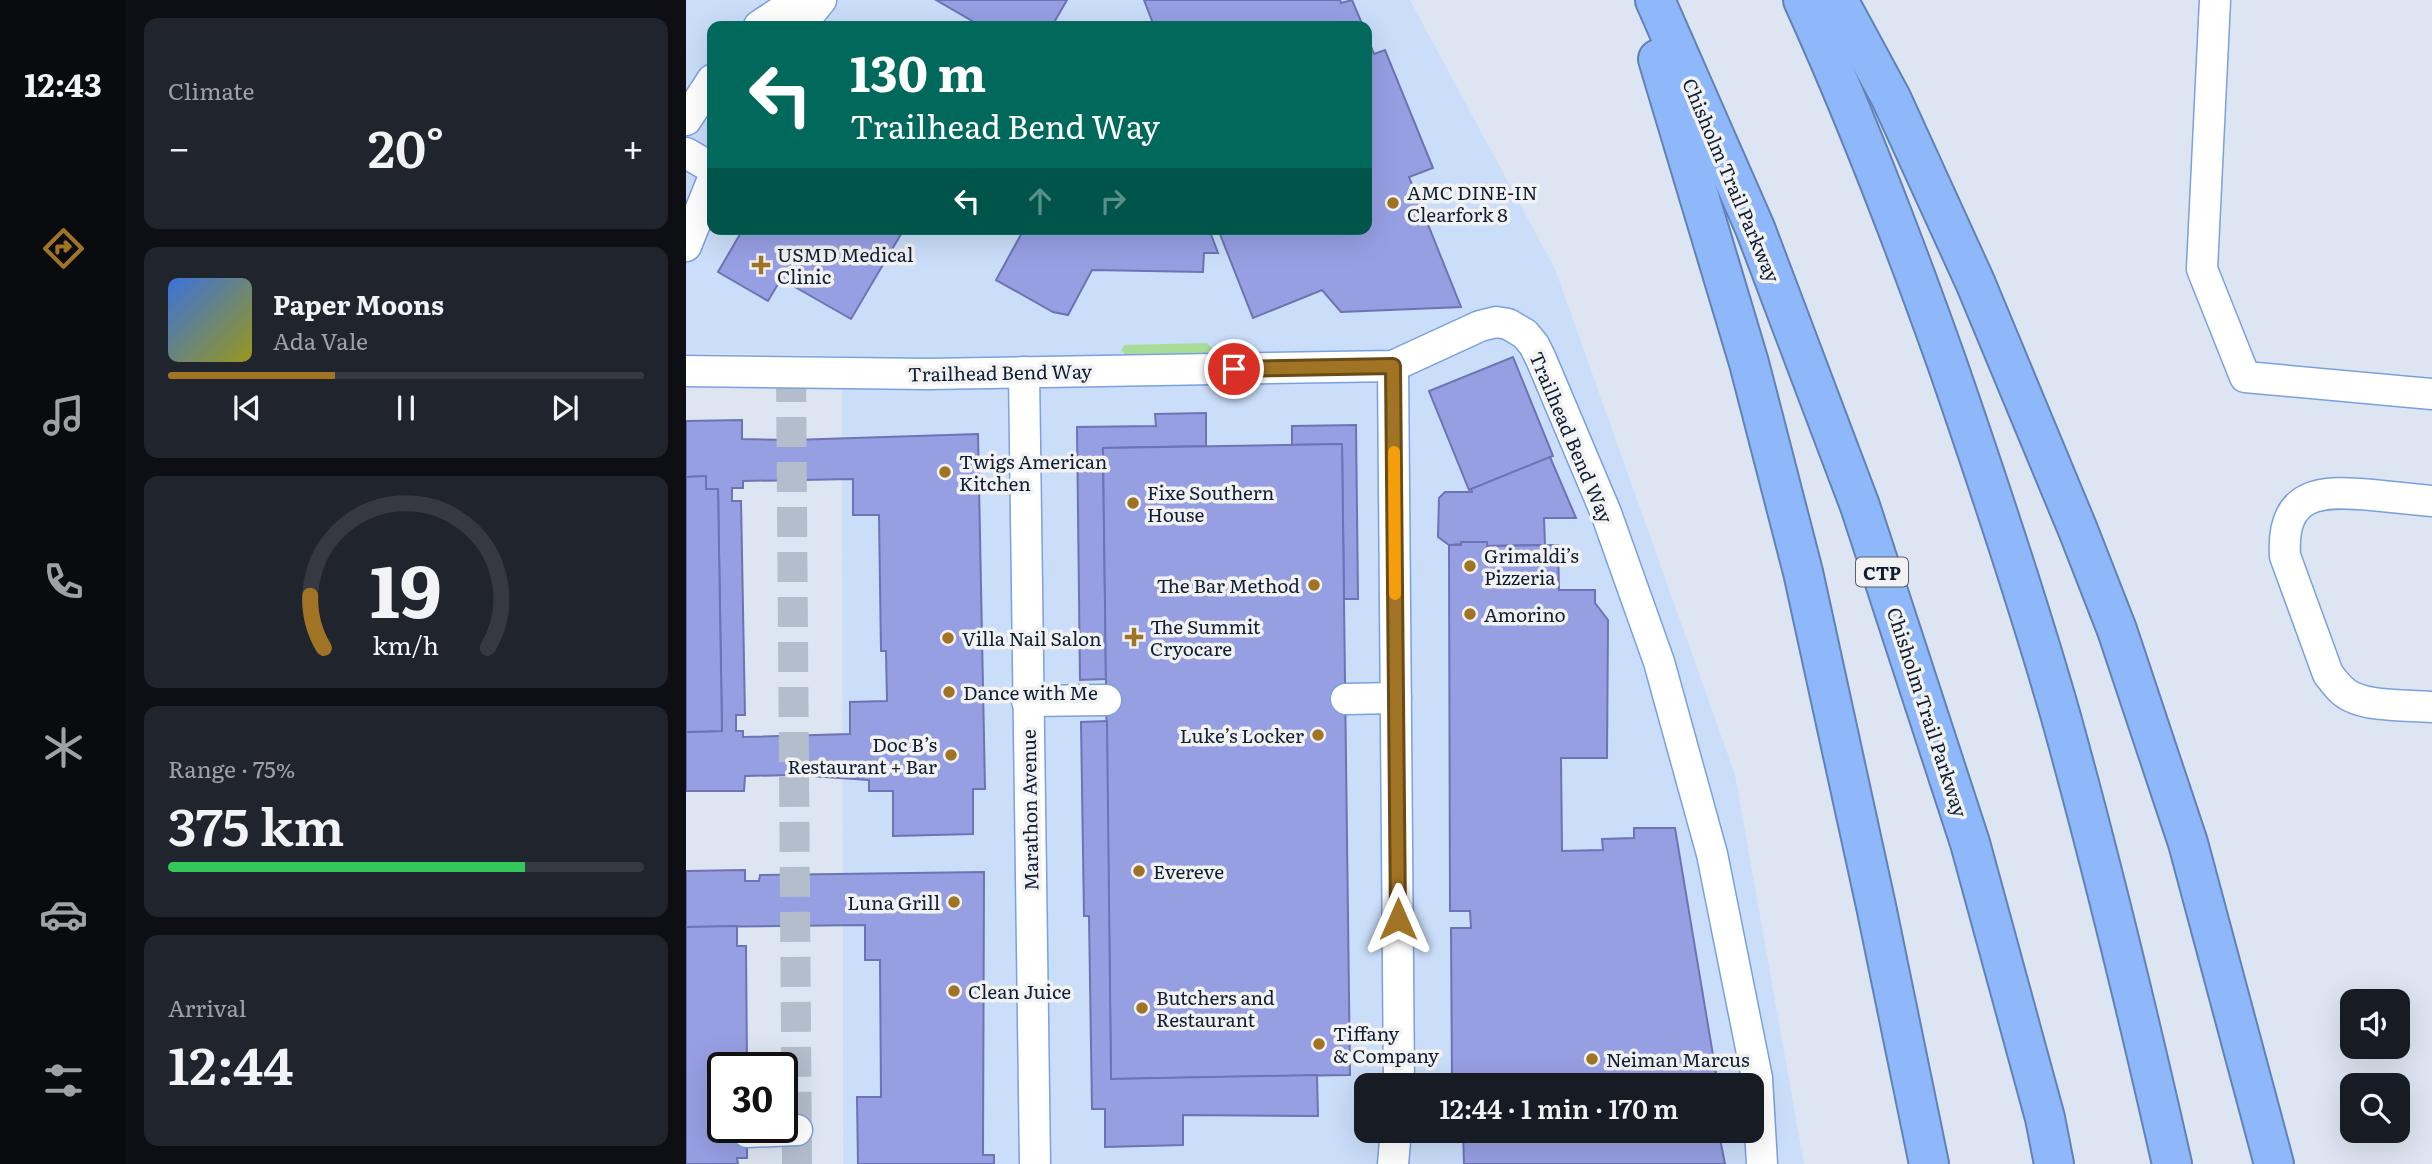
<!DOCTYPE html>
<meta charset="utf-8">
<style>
:root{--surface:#171b24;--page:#20242c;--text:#f1f3f6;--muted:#9ea1a6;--line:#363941;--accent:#a07424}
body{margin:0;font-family:Literata,serif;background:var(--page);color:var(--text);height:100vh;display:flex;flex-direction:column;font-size:26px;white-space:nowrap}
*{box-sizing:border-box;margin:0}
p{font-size:23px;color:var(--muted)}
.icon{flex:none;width:38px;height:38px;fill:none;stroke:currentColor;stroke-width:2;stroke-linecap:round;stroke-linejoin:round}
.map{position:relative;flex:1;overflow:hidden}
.details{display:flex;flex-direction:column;gap:18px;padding:18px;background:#0d0f14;width:560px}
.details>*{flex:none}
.banner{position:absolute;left:21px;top:21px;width:665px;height:214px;border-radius:14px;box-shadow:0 7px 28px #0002;background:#00695c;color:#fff;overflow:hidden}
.controls{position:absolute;left:1654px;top:989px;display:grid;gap:14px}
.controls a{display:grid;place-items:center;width:70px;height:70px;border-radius:14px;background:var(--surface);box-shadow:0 7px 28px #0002;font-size:35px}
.speed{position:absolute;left:21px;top:1052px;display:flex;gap:14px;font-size:35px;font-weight:700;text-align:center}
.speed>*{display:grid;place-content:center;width:91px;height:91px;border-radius:50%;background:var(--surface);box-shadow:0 7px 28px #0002;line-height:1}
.speed .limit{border:4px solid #111;border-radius:10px;background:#fff;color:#111}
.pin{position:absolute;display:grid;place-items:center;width:60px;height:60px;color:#fff;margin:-30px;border:4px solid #fff;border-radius:50%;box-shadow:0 2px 7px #0007}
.me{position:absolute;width:77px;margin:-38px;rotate:0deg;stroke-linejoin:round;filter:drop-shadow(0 0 5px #0008)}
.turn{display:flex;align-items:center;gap:24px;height:147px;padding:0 28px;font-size:32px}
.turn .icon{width:91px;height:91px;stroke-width:2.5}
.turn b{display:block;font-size:49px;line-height:60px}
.lanes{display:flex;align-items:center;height:66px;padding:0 28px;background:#0003;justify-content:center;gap:35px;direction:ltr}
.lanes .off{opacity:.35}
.big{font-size:52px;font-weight:600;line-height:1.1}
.details .widget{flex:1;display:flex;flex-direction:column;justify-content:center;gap:10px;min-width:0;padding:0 24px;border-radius:14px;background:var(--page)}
.details .dial{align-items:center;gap:0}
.dial svg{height:182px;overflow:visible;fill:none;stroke:var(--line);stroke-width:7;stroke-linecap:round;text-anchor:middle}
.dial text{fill:var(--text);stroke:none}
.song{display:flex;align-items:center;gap:21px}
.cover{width:84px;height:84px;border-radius:10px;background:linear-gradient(135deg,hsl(220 70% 55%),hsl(60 70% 35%))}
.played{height:7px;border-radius:4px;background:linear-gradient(90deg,var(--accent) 35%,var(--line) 35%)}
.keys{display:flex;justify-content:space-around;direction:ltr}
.heat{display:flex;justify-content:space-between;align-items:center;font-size:38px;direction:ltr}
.charge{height:10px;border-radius:5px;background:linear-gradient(90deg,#34c759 75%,var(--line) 0)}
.trip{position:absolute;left:668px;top:1073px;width:410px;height:70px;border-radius:14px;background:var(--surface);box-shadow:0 7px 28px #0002;font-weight:600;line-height:70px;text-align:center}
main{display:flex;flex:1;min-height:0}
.menu{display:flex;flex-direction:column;width:126px;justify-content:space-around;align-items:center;background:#090b0e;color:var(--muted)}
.menu .icon{width:49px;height:49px}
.menu .on{color:var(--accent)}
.menu b{font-size:32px;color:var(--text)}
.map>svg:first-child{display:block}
.built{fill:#caddf9;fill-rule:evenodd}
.green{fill:#a8dd98}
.building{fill:#979fe3;stroke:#6d73b4;stroke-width:2;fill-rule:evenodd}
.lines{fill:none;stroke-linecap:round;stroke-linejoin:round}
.minor-tunnel{stroke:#b4bdcc;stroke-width:30;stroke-dasharray:30 15;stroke-linecap:butt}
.minor-casing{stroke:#79a1dd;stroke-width:33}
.highway-casing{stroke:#6282b5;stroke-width:42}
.minor{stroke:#fff;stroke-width:30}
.highway{stroke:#8eb8f9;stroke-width:38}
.route-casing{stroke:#684b17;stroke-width:18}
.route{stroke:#a07424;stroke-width:12}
.slow{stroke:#f59e0b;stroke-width:12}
.poi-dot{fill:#a07424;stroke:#f2f2f2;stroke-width:2.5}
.labels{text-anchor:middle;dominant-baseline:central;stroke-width:7;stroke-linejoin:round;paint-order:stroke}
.shield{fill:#f2f2f2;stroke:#535e6e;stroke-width:2}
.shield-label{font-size:18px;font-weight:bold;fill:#0f1e36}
.street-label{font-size:19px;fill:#0f1e36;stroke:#f2f2f2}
.poi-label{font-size:19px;fill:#0f1e36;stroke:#f2f2f2;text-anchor:start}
</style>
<main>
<nav class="menu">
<b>12:43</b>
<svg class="icon on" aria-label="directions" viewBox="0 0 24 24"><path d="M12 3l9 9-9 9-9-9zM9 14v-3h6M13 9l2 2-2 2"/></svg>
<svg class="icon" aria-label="music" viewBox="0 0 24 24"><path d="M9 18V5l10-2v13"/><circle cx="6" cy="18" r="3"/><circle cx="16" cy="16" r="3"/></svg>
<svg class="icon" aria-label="phone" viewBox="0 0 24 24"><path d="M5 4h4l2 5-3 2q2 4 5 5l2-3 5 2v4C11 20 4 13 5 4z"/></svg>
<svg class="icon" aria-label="climate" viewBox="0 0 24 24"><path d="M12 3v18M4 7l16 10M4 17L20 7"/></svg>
<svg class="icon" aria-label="car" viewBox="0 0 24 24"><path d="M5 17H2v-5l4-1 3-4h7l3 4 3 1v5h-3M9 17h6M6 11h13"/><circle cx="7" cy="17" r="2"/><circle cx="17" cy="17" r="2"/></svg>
<svg class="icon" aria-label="filters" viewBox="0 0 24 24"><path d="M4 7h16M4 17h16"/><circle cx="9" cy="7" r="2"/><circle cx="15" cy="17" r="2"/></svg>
</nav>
<section class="details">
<div class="widget"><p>Climate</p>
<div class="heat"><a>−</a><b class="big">20°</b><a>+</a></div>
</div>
<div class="widget">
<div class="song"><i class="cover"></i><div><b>Paper Moons</b><p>Ada Vale</p></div></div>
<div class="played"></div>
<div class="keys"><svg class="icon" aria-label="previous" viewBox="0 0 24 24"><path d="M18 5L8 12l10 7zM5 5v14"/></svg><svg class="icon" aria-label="pause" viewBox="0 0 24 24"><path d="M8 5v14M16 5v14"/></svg><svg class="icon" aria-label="next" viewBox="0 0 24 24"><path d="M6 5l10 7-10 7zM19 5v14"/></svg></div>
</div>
<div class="widget dial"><svg viewBox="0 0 100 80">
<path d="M14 69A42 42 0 1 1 86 69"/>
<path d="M14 69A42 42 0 0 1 8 46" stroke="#a07424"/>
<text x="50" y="56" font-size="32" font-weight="700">19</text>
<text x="50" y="72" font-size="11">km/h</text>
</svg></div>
<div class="widget"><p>Range · 75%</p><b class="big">375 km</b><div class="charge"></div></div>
<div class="widget"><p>Arrival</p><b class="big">12:44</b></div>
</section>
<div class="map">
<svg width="1746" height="1164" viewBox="0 0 1746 1164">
<rect width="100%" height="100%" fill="#dde5f2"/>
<path class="built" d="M 0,0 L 724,0 L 869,269 L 1049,775 L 1118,1164 L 157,1164 L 156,389 L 176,356 L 0,353 ZM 26,26 L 681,26 L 681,229 L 26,229 ZM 681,1085 L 1066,1085 L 1066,1130 L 681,1130 Z"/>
<path class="green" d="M 521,343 L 526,348 L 521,353 L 439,354 L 435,350 L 439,345 Z"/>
<g class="building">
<path d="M 250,0 L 381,0 L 366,26 L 295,26 Z"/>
<path d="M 458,0 L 654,0 L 655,3 L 666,0 L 677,26 L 468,26 Z"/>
<path d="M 681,36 L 688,54 L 699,50 L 747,168 L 723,177 L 775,307 L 655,312 L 636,290 L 567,318 L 532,229 L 681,229 Z"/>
<path d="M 57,229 L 218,229 L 165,319 L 95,279 L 82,301 L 32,272 Z"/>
<path d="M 338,229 L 523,229 L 532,253 L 518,253 L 517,272 L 406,270 L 382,315 L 367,312 L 310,280 Z"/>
<path d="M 827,357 L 867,456 L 783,490 L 743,391 Z"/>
<path d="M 520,413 L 520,446 L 417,448 L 420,679 L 394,680 L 391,427 L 470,426 L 469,414 Z"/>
<path d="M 56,420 L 56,439 L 106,440 L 292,434 L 299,789 L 287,789 L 287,834 L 207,836 L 207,791 L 183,791 L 183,780 L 109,775 L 59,776 L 58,791 L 0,791 L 0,732 L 36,731 L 32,489 L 20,489 L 20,476 L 0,477 L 0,421 ZM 167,479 L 167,515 L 193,515 L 195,651 L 200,651 L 201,701 L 164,702 L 164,734 L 57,737 L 57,731 L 50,731 L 50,715 L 59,715 L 55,501 L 46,501 L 46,488 L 57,488 L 57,481 Z"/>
<path d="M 670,425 L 672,599 L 658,599 L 656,444 L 606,445 L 606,426 Z"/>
<path d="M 656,444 L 664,1075 L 425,1079 L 417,448 Z"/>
<path d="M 864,457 L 890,518 L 858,518 L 859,545 L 801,546 L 801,542 L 763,545 L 752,537 L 753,498 L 759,492 L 786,492 L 785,489 Z"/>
<path d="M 20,476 L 20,489 L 32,489 L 36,731 L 0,732 L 0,477 Z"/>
<path d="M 775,542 L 801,542 L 801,546 L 872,545 L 873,590 L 909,590 L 909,603 L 922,620 L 921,758 L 875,758 L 876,851 L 917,850 L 916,839 L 948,838 L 948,828 L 989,828 L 1032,1085 L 766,1085 L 765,928 L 785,928 L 784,911 L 764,911 L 763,545 L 775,545 Z"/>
<path d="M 421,721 L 425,1079 L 631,1075 L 632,1116 L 497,1115 L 497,1145 L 419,1147 L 419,1109 L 406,1109 L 403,916 L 398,916 L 395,722 Z"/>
<path d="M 59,870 L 59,881 L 73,881 L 74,875 L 298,872 L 297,1155 L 308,1155 L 308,1164 L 172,1164 L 171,1097 L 195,1097 L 194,960 L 179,960 L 179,925 L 0,927 L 0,871 Z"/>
<path d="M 51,926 L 51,946 L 60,946 L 61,1068 L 37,1068 L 37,1127 L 61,1127 L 61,1158 L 51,1158 L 52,1164 L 0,1164 L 0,927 Z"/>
<path d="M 777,1130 L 1039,1130 L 1040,1138 L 1034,1139 L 1039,1164 L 778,1164 Z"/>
</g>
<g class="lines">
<path class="minor-tunnel" d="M 105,372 L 111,1164"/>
<defs>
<g id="minor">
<path d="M 1529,0 L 1516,269 L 1559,377 L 1746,394"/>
<path d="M 73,26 L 112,0"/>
<path d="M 114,26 L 135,0"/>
<path d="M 0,120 L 26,80"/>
<path d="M 0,153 L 26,168"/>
<path d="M 0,246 L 26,181"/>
<path d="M 707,366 L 713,1085"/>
<path d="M 0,371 L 242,374 L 707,366 L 794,326 L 810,322 L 822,324 L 839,334 L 848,345 L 855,359 L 920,513 L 973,662 L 1026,854 L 1071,1078 L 1076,1164"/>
<path d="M 338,372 L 349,1164"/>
<path d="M 1746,501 C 1726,499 1706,497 1686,495 C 1635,490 1595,491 1599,556 L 1642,674 C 1649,683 1655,692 1666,697 C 1687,707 1723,705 1746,707"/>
<path d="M 660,699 L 710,698"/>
<path d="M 341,701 L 420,700"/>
<path d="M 61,1132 L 111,1130"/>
<path d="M 707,1164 L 710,1130"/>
</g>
<g id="highway">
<path d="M 969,0 L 1069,228 L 1174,506 L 1284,843 L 1359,1118 L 1368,1164"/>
<path d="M 1117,0 C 1171,119 1218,242 1262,366 C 1302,482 1341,598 1375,717 C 1416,865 1452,1014 1486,1164"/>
<path d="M 1152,0 L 1205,98 L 1289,282 L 1392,530 L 1431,630 L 1502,843 L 1588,1164"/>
<path d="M 972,59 L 1063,363 L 1117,572 L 1190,906 L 1243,1164"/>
</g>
</defs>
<use href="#minor" class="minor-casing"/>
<use href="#highway" class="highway-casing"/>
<use href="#minor" class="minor"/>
<use href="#highway" class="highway"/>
</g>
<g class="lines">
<defs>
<path id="route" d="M 548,369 L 707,366 L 712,919"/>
</defs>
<use href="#route" class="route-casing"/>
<use href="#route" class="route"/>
<path class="slow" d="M 708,452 L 709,594"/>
</g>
<g class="poi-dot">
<circle cx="707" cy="203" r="7"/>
<path d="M71.5 254.5h7v7h7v7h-7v7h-7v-7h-7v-7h7z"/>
<circle cx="259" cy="472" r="7"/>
<circle cx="447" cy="503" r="7"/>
<circle cx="784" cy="566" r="7"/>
<circle cx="628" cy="585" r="7"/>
<circle cx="784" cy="614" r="7"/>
<path d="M444.5 626.5h7v7h7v7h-7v7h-7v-7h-7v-7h7z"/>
<circle cx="262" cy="638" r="7"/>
<circle cx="263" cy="692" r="7"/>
<circle cx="632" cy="735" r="7"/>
<circle cx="265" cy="755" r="7"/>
<circle cx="453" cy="871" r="7"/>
<circle cx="268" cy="902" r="7"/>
<circle cx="268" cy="991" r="7"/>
<circle cx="456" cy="1008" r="7"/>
<circle cx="633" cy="1044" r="7"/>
<circle cx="906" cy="1059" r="7"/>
</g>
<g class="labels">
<rect class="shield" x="1170" y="557.5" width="52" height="29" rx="5"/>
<g class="shield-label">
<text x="1196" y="572">CTP</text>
</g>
<g class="street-label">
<text transform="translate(1046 180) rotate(67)">Chisholm Trail Parkway</text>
<text transform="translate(314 372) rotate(-1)">Trailhead Bend Way</text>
<text transform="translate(886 437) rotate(67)">Trailhead Bend Way</text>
<text transform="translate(1242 712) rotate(72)">Chisholm Trail Parkway</text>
<text transform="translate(343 810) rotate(-91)">Marathon Avenue</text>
</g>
<g class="poi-label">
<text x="721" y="192">AMC DINE-IN<tspan x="721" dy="22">Clearfork 8</tspan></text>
<text x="91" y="254">USMD Medical<tspan x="91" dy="22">Clinic</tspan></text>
<text x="273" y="461">Twigs American<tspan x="273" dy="22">Kitchen</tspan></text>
<text x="461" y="492">Fixe Southern<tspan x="461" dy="22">House</tspan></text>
<text x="798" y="555">Grimaldi’s<tspan x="798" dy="22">Pizzeria</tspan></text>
<text x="614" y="585" text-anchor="end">The Bar Method</text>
<text x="798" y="614">Amorino</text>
<text x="464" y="626">The Summit<tspan x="464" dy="22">Cryocare</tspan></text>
<text x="276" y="638">Villa Nail Salon</text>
<text x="277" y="692">Dance with Me</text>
<text x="618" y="735" text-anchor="end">Luke’s Locker</text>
<text x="251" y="744" text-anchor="end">Doc B’s<tspan x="251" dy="22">Restaurant + Bar</tspan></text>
<text x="467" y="871">Evereve</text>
<text x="254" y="902" text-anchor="end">Luna Grill</text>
<text x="282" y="991">Clean Juice</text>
<text x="470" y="997">Butchers and<tspan x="470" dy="22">Restaurant</tspan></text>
<text x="647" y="1033">Tiffany<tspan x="647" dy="22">&amp; Company</tspan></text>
<text x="920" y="1059">Neiman Marcus</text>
</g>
</g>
</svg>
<div class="controls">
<a><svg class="icon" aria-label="sound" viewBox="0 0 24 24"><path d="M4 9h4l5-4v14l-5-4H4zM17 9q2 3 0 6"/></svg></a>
<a><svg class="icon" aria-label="search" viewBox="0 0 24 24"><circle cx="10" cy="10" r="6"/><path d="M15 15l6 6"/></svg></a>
</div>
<div class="speed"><div class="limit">30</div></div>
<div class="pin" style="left:548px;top:369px;background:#d93025"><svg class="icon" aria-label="arrive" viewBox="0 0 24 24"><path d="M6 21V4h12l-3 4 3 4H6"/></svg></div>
<svg class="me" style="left:712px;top:919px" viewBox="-20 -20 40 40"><path d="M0-17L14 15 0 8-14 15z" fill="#a07424" stroke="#fff" stroke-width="4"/></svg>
<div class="trip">12:44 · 1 min · 170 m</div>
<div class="banner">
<div class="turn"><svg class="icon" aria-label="left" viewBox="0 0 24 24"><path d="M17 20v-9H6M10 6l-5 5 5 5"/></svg><div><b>130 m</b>Trailhead Bend Way</div></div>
<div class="lanes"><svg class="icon" aria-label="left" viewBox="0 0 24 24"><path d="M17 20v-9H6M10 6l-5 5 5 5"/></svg><svg class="icon off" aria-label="ahead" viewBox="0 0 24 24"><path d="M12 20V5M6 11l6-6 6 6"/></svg><svg class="icon off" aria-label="right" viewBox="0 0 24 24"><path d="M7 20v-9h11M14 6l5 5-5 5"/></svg></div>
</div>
</div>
</main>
